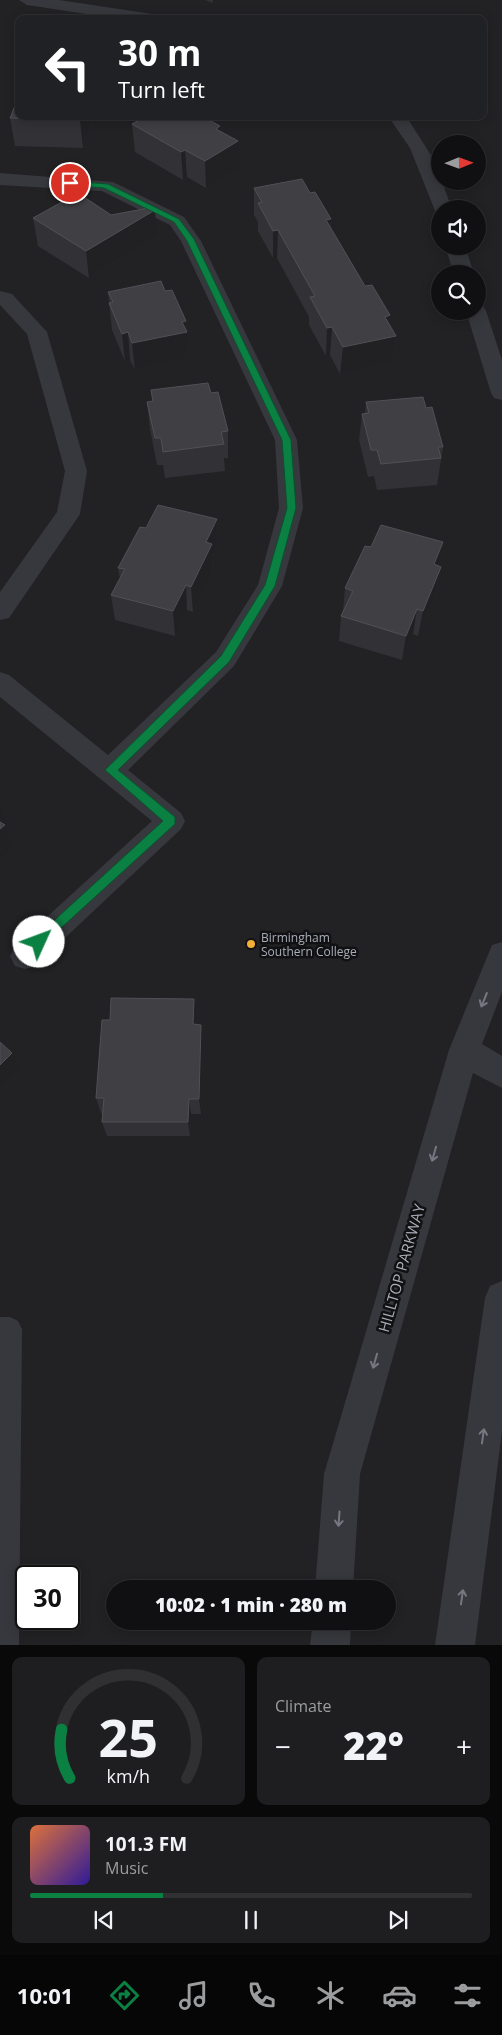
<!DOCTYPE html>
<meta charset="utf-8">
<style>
:root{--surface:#101012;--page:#1e1e20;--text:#f1f3f6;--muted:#9c9d9f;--line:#303032;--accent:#0b8043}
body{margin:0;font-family:"Open Sans",sans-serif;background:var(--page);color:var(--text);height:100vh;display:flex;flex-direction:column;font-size:19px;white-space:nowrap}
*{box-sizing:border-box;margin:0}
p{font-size:16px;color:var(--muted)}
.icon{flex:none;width:28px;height:28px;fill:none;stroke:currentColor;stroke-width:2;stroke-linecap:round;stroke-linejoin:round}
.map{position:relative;height:1645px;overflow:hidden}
.details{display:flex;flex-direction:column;gap:12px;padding:12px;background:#09090a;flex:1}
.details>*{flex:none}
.banner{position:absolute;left:15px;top:15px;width:472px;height:105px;border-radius:10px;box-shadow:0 2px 12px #0003,0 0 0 1px var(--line);background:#202124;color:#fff;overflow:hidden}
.needle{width:32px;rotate:89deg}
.buttons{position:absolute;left:431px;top:135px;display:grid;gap:10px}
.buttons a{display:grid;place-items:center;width:55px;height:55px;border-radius:50%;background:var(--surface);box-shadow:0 2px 12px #0003,0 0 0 1px var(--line);font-size:25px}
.speed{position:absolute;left:15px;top:1565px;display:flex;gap:10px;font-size:25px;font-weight:700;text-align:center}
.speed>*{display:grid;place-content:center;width:65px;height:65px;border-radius:50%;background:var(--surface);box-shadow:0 2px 12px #0003,0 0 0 1px var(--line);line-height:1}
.speed .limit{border:2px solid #111;border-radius:8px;background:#fff;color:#111}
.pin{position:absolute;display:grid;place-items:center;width:42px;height:42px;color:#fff;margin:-21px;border:2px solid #fff;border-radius:50%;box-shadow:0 1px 5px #0007}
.me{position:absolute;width:55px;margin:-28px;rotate:47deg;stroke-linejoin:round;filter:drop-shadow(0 0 4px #0008)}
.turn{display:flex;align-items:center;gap:18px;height:105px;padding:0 20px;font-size:22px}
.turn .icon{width:65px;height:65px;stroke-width:2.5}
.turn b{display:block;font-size:35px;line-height:42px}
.big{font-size:38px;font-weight:800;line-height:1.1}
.details .widget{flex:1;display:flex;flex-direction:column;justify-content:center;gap:8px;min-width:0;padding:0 18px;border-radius:10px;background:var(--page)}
.details .dial{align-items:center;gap:0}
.dial svg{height:130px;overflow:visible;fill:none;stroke:var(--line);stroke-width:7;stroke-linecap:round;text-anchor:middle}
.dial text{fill:var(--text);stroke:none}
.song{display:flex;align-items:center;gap:15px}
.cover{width:60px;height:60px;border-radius:8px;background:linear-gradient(135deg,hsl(20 70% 55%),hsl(250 70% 35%))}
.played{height:5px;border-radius:2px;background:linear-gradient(90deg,var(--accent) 30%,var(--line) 30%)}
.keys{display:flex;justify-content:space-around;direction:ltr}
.heat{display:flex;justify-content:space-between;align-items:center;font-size:28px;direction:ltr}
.details .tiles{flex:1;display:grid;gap:12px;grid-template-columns:1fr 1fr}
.widget:last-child{grid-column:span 2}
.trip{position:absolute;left:106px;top:1580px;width:290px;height:50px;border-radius:25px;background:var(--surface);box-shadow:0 2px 12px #0003,0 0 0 1px var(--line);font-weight:800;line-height:50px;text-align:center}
.dock{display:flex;height:80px;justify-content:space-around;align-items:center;background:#060607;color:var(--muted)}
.dock .icon{width:35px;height:35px}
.dock .active{color:var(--accent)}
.dock b{font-size:22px;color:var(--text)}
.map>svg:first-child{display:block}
.built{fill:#222225;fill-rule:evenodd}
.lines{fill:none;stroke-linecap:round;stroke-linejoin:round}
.lane{fill:#37383d;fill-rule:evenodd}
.street{fill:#37383d;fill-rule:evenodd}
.wall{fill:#323236}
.shaded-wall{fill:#212124}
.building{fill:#3f3f44;stroke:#4f5156}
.oneway{stroke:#757881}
.route{fill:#0b8043;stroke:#07532c}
.poi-dot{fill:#f2b134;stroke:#111113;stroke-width:2}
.labels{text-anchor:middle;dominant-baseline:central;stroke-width:5;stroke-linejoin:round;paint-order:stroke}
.poi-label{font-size:12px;fill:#a8adb8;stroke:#111113;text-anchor:start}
.near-street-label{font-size:15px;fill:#a8adb8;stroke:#111113}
</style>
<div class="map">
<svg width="502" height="1645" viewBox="0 0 502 1645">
<rect width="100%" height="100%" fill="#161618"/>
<path class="built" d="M 0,0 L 502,0 L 502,1645 L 0,1645 ZM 19,19 L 484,19 L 484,116 L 19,116 ZM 440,144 L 478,144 L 478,181 L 440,181 ZM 440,209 L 478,209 L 478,246 L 440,246 ZM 440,274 L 478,274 L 478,311 L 440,311 ZM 26,1576 L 69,1576 L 69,1619 L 26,1619 ZM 115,1589 L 388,1589 L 388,1621 L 115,1621 Z"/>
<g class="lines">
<path class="lane" d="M 0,1317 L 10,1317 L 18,1321 L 22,1329 L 19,1645 L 0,1645 Z"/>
<g class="street">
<path d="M 19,0 L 59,0 L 152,14 L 160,19 L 119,19 L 27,5 Z"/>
<path d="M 388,116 L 406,116 L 434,160 L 452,209 L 440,209 L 440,214 L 436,213 L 410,148 Z"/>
<path d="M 0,173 L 113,182 L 184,217 L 201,241 L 297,440 L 303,508 L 282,586 L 234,666 L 128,770 L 181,813 L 185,821 L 181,829 L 35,966 L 25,969 L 15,966 L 10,956 L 15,946 L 152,821 L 0,697 L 0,672 L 9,675 L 108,755 L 216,652 L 258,585 L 279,508 L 275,440 L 181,241 L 170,225 L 102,191 L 0,185 Z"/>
<path d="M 445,246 L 465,246 L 474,274 L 454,274 Z"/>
<path d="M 0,291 L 12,294 L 47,332 L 87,471 L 80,514 L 76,520 L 9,618 L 0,620 L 0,592 L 57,512 L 65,471 L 27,334 L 0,305 Z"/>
<path d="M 478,305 L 483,306 L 486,311 L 502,360 L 502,400 L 494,398 L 491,393 L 466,311 L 478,311 Z"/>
<path d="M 502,942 L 502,992 L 482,1044 L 502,1056 L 502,1088 L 473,1073 L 360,1474 L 353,1589 L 315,1589 L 324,1474 L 449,1050 L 492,945 Z"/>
<path d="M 502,1281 L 502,1431 L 475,1645 L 435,1645 L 485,1298 L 490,1286 Z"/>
<path d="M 313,1621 L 351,1621 L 350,1645 L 310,1645 Z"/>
</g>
</g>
<g class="wall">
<path d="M 205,0 L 219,0 L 213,3 Z"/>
<path d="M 92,116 L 92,122 L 83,148 L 15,146 L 10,118 Z"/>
<path d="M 132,124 L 220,131 L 239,169 L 206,188 L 187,177 L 183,180 L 135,152 Z"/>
<path d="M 254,188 L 310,193 L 331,219 L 331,228 L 365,286 L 390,315 L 389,324 L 396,336 L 393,363 L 340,374 L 330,355 L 326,356 L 309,325 L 309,317 L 277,258 L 273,258 L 258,231 L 258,222 L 254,215 Z"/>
<path d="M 111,215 L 157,237 L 89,278 L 38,246 L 33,218 Z"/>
<path d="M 165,291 L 186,321 L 188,359 L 135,370 L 130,360 L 125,361 L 112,330 L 108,292 Z"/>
<path d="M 151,390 L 211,393 L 228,431 L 228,458 L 224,458 L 225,471 L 165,478 L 163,465 L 157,465 L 150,429 L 147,402 L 152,401 Z"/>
<path d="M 366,402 L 426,408 L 443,447 L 437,485 L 377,490 L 374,476 L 368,477 L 359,440 L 362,414 L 365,413 Z"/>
<path d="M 217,519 L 218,545 L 212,557 L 213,570 L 193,612 L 187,610 L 175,636 L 115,620 L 111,595 L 120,579 L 118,568 L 146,528 Z"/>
<path d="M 443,542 L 438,566 L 441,567 L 436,592 L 418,636 L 413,634 L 402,660 L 339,641 L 341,616 L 343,612 L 345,588 L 371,547 Z"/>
<path d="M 194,999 L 196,1017 L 196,1025 L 201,1025 L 203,1042 L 201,1114 L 191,1114 L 190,1136 L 107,1136 L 102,1122 L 103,1113 L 101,1113 L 96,1098 Z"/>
</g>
<g class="shaded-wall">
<path d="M 213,0 L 219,0 L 213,3 Z"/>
<path d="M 81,116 L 92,116 L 92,122 L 83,148 L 80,120 Z"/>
<path d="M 220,126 L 221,151 L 238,141 L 239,169 L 206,188 L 205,161 L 216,129 Z"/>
<path d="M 185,150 L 187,177 L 183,180 L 181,152 Z"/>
<path d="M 155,210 L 157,237 L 89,278 L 86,251 Z"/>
<path d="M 331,219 L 329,247 L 326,220 Z"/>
<path d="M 278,230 L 277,258 L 273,258 L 273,231 Z"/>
<path d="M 390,315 L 388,337 L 396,336 L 393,363 L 340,374 L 343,347 L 385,317 Z"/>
<path d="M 186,321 L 188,359 L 135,370 L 132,343 L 182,322 Z"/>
<path d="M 332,327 L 330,355 L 326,356 L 327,328 Z"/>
<path d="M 128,332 L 130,360 L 125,361 L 122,334 Z"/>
<path d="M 217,519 L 218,545 L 212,557 L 213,570 L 193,612 L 191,587 L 206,542 Z"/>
<path d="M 443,542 L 438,568 L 434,564 Z"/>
<path d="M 441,567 L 436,592 L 418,636 L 423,611 Z"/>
<path d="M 186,585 L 187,610 L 175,636 L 173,611 Z"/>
<path d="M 417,609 L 413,634 L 402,660 L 406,636 Z"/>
<path d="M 0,808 L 7,829 L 6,830 L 12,847 L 0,857 Z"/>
<path d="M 194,999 L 196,1017 L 195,1041 L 193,1024 Z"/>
<path d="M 201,1025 L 203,1042 L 201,1114 L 199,1099 Z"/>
<path d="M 12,1053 L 20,1069 L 0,1089 L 0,1065 Z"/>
<path d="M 189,1099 L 191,1114 L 190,1136 L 188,1122 Z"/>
</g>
<g class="building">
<path d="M 19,96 L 19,116 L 81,116 L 80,120 L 10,118 Z"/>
<path d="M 147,116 L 202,116 L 220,126 L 216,129 L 238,141 L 205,161 L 185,150 L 181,152 L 132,124 Z"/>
<path d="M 302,179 L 310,193 L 315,192 L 331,219 L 326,220 L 365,286 L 372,285 L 390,315 L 385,317 L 396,336 L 343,347 L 332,327 L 327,328 L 310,297 L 315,296 L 278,230 L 273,231 L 258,203 L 262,202 L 254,188 Z"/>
<path d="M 78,193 L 111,215 L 154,207 L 155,210 L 86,251 L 33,218 Z"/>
<path d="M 161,281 L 165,291 L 172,290 L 186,321 L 182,322 L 187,332 L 132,343 L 128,332 L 122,334 L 109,303 L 113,302 L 108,292 Z"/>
<path d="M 208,383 L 211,393 L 218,392 L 228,431 L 221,432 L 224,444 L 163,452 L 161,438 L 155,438 L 147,402 L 153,401 L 151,390 Z"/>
<path d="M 423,397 L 426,408 L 432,407 L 443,447 L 438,447 L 441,458 L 381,464 L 377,450 L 371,450 L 362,414 L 369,413 L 366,402 Z"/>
<path d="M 158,505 L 217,519 L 206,542 L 212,544 L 191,587 L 186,585 L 173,611 L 111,595 L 125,569 L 118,568 L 140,527 L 146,528 Z"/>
<path d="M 381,525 L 443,542 L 434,564 L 441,567 L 423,611 L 417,609 L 406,636 L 341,616 L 353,591 L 345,588 L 365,546 L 371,547 Z"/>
<path d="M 0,822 L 5,825 L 0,829 Z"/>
<path d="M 111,998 L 194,999 L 193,1024 L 201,1025 L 199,1099 L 189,1099 L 188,1122 L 102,1122 L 104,1098 L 96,1098 L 102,1020 L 110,1020 Z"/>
<path d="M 0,1042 L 12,1053 L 0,1065 Z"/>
</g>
<defs><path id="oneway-shaft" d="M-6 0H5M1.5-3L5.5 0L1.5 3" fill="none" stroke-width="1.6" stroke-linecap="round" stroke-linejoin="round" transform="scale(1.25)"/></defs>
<g class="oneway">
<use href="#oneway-shaft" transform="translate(484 1000) rotate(112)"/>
<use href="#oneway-shaft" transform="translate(434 1154) rotate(106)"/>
<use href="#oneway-shaft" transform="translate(375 1361) rotate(106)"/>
<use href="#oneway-shaft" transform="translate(483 1436) rotate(-82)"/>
<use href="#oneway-shaft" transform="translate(339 1519) rotate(94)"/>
<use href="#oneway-shaft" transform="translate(462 1597) rotate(-82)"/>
</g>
<path class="route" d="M 70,181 L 108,184 L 179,219 L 194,239 L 291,440 L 296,508 L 275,586 L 229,662 L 118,770 L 175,817 L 175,824 L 39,948 L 35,946 L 33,942 L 35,938 L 163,821 L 105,770 L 221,656 L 265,585 L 287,508 L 282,440 L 187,241 L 174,222 L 104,188 L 68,185 L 68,182 Z"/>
<circle class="poi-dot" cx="251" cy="944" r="5"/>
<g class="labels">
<g class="poi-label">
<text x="261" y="937">Birmingham<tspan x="261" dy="14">Southern College</tspan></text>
</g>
<g class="near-street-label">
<text transform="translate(401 1268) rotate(-74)">HILLTOP PARKWAY</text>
</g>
</g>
</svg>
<div class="buttons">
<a><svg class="needle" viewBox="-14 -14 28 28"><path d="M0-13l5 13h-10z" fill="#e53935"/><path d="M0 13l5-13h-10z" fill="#9c9d9f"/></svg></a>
<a><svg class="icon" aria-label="sound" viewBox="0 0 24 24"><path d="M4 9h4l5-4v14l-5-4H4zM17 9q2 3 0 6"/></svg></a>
<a><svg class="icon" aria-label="search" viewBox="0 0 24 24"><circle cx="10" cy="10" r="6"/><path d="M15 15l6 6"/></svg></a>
</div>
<div class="speed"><div class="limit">30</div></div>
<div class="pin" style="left:70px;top:183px;background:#d93025"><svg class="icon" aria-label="arrive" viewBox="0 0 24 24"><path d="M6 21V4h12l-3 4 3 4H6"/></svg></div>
<svg class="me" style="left:39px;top:942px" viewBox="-20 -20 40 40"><circle r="19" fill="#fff"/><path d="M0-13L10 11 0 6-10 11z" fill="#0b8043"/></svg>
<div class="trip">10:02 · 1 min · 280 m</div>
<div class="banner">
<div class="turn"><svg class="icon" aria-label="left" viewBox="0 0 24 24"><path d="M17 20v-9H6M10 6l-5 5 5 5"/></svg><div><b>30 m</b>Turn left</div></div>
</div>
</div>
<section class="details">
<div class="tiles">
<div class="widget dial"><svg viewBox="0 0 100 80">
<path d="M14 69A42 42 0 1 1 86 69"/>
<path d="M14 69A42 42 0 0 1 9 39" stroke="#0b8043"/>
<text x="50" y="56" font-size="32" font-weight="700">25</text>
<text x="50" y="72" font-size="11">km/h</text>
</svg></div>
<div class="widget"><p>Climate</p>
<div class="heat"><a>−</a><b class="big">22°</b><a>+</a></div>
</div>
<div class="widget">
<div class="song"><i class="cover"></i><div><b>101.3 FM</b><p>Music</p></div></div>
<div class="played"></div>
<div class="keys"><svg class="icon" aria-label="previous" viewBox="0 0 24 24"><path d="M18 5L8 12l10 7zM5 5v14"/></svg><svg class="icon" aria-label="pause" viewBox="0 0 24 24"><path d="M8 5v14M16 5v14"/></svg><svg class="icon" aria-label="next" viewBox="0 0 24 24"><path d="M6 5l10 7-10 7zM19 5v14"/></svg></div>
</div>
</div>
</section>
<nav class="dock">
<b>10:01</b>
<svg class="icon active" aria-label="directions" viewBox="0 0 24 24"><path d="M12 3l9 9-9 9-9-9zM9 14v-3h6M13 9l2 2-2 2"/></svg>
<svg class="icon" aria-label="music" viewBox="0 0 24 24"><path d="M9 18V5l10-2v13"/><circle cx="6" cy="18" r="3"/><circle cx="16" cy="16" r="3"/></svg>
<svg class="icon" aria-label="phone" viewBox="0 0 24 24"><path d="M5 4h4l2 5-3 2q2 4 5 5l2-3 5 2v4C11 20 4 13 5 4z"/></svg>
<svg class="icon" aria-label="climate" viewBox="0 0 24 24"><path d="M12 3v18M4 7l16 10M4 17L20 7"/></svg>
<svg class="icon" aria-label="car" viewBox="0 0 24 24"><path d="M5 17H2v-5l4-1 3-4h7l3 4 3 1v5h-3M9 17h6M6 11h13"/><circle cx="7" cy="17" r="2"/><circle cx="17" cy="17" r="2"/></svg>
<svg class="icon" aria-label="filters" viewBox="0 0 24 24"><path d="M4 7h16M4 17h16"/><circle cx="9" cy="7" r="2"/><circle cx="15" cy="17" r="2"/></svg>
</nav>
